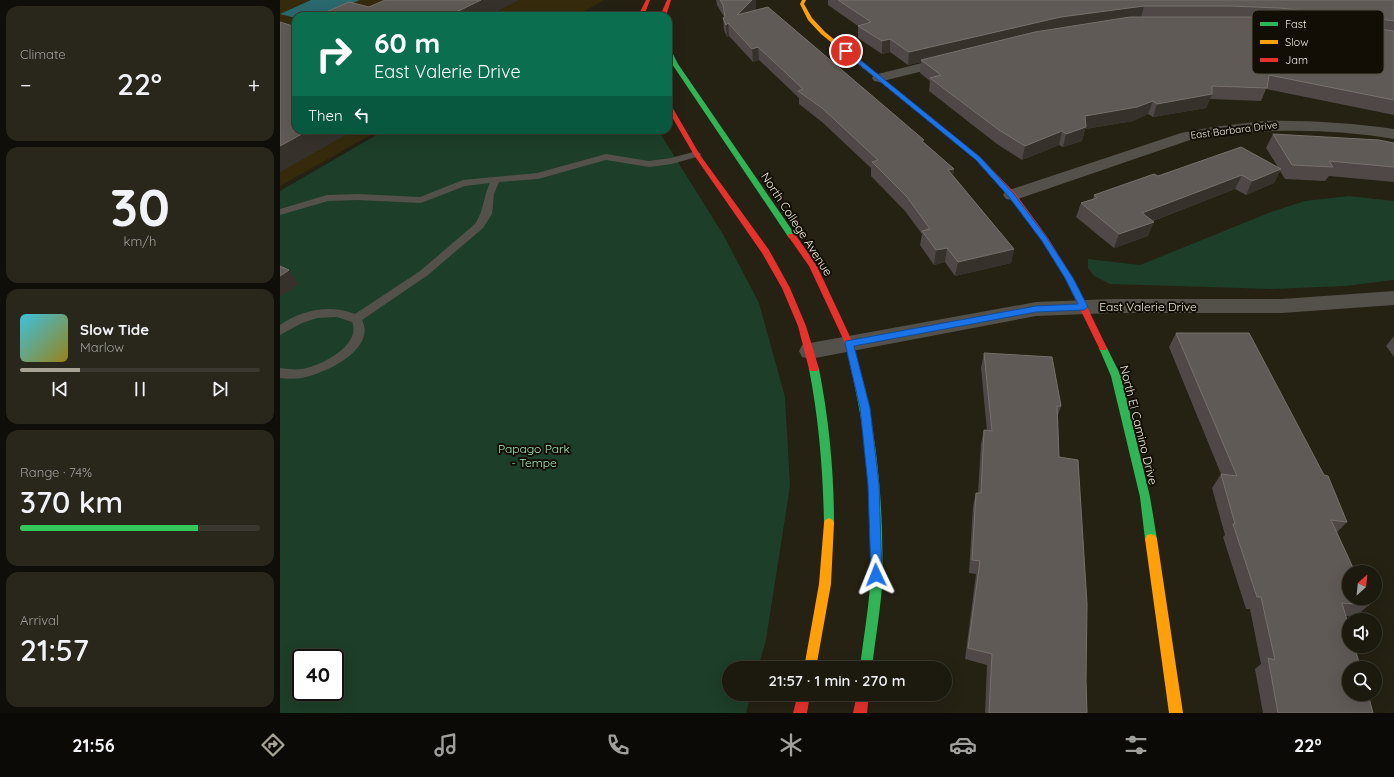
<!DOCTYPE html>
<meta charset="utf-8">
<style>
:root{--surface:#1c190e;--page:#29261c;--text:#f1f3f6;--muted:#a0a09e;--line:#3a382e;--accent:#a8a495}
body{margin:0;font-family:Quicksand,sans-serif;background:var(--page);color:var(--text);height:100vh;display:flex;flex-direction:column;font-size:15px;white-space:nowrap}
*{box-sizing:border-box;margin:0}
p{font-size:13px;color:var(--muted)}
.icon{flex:none;width:22px;height:22px;fill:none;stroke:currentColor;stroke-width:2;stroke-linecap:round;stroke-linejoin:round}
.map{position:relative;flex:1;overflow:hidden}
.sheet{display:flex;flex-direction:column;gap:6px;padding:6px;background:#0f0e08;width:280px}
.sheet>*{flex:none}
.top-card{position:absolute;left:12px;top:12px;width:380px;height:122px;border-radius:12px;box-shadow:0 4px 16px #0002,0 0 0 1px var(--line);background:#0b6e4f;color:#fff;overflow:hidden}
.needle{width:26px;rotate:27deg}
.fabs{position:absolute;left:1062px;top:565px;display:grid;gap:8px}
.fabs a{display:grid;place-items:center;width:40px;height:40px;border-radius:50%;background:var(--surface);box-shadow:0 4px 16px #0002,0 0 0 1px var(--line);font-size:20px}
.speed{position:absolute;left:12px;top:649px;display:flex;gap:8px;font-size:20px;font-weight:700;text-align:center}
.speed>*{display:grid;place-content:center;width:52px;height:52px;border-radius:50%;background:var(--surface);box-shadow:0 4px 16px #0002,0 0 0 1px var(--line);line-height:1}
.speed .limit{border:2px solid #111;border-radius:6px;background:#fff;color:#111}
.pin{position:absolute;display:grid;place-items:center;width:34px;height:34px;color:#fff;margin:-17px;border:2px solid #fff;border-radius:50%;box-shadow:0 1px 4px #0007}
.me{position:absolute;width:44px;margin:-22px;rotate:358deg;stroke-linejoin:round;filter:drop-shadow(0 0 3px #0008)}
.turn{display:flex;align-items:center;gap:14px;height:84px;padding:0 16px;font-size:18px}
.turn .icon{width:52px;height:52px;stroke-width:2.5}
.turn b{display:block;font-size:28px;line-height:34px}
.then{display:flex;align-items:center;height:38px;padding:0 16px;background:#0003;gap:8px;font-size:15px}
.big{font-size:30px;font-weight:600;line-height:1.1}
.sheet .tile{flex:1;display:flex;flex-direction:column;justify-content:center;gap:6px;min-width:0;padding:0 14px;border-radius:12px;background:var(--page)}
.sheet .dial{align-items:center;gap:0}
.dial b{font-size:52px;line-height:1}
.song{display:flex;align-items:center;gap:12px}
.cover{width:48px;height:48px;border-radius:6px;background:linear-gradient(135deg,hsl(190 70% 55%),hsl(50 70% 35%))}
.played{height:4px;border-radius:2px;background:linear-gradient(90deg,var(--accent) 25%,var(--line) 25%)}
.keys{display:flex;justify-content:space-around;direction:ltr}
.heat{display:flex;justify-content:space-between;align-items:center;font-size:22px;direction:ltr}
.charge{height:6px;border-radius:3px;background:linear-gradient(90deg,#34c759 74%,var(--line) 0)}
.trip{position:absolute;left:442px;top:661px;width:230px;height:40px;border-radius:20px;background:var(--surface);box-shadow:0 4px 16px #0002,0 0 0 1px var(--line);font-weight:600;line-height:40px;text-align:center}
.menu{display:flex;height:64px;justify-content:space-around;align-items:center;background:#0b0a06;color:var(--muted)}
.menu .icon{width:28px;height:28px}
.menu .on{color:var(--accent)}
.menu b{font-size:18px;color:var(--text)}
main{display:flex;flex:1;min-height:0}
.map>svg:first-child{display:block}
.built{fill:#352b0c}
.green{fill:#1d3e29;fill-rule:evenodd}
.water{fill:#2a696e}
.lines{fill:none;stroke-linecap:round;stroke-linejoin:round}
.lane{fill:#54514a;fill-rule:evenodd}
.street{fill:#54514a;fill-rule:evenodd}
.fast{fill:#30b455;fill-rule:evenodd}
.slow{fill:#ff9f0a;fill-rule:evenodd}
.jam{fill:#e5322d;fill-rule:evenodd}
.wall{fill:#4f4846}
.shaded-wall{fill:#37312b}
.building{fill:#605a56;stroke:#77706b}
.route{fill:#1a73e8;stroke:#114b97}
.labels{text-anchor:middle;dominant-baseline:central;stroke-width:4;stroke-linejoin:round;paint-order:stroke}
.far-street-label{font-size:10px;fill:#efeadb;stroke:#120e05}
.street-label{font-size:12px;fill:#efeadb;stroke:#120e05}
.park-label{font-size:12px;fill:#9de7b8;stroke:#120e05}
.key{fill:#120e05;stroke:#545045;stroke-width:1}
.key-label{font-size:11px;fill:#efeadb}
</style>
<main>
<section class="sheet">
<div class="tile"><p>Climate</p>
<div class="heat"><a>−</a><b class="big">22°</b><a>+</a></div>
</div>
<div class="tile dial"><b>30</b><p>km/h</p></div>
<div class="tile">
<div class="song"><i class="cover"></i><div><b>Slow Tide</b><p>Marlow</p></div></div>
<div class="played"></div>
<div class="keys"><svg class="icon" aria-label="previous" viewBox="0 0 24 24"><path d="M18 5L8 12l10 7zM5 5v14"/></svg><svg class="icon" aria-label="pause" viewBox="0 0 24 24"><path d="M8 5v14M16 5v14"/></svg><svg class="icon" aria-label="next" viewBox="0 0 24 24"><path d="M6 5l10 7-10 7zM19 5v14"/></svg></div>
</div>
<div class="tile"><p>Range · 74%</p><b class="big">370 km</b><div class="charge"></div></div>
<div class="tile"><p>Arrival</p><b class="big">21:57</b></div>
</section>
<div class="map">
<svg width="1114" height="713" viewBox="0 0 1114 713">
<rect width="100%" height="100%" fill="#252113"/>
<path class="built" d="M 0,0 L 324,0 L 296,16 L 16,16 L 16,130 L 99,130 L 0,186 Z"/>
<g class="green">
<path d="M 105,130 L 378,130 L 444,236 L 479,303 L 505,397 L 510,486 L 486,640 L 478,668 L 449,668 L 449,694 L 471,694 L 466,713 L 0,713 L 0,191 ZM 21,658 L 55,658 L 55,692 L 21,692 Z"/>
<path d="M 1069,196 L 1114,201 L 1114,280 L 1065,286 L 992,289 L 830,284 L 814,276 L 808,268 L 808,259 L 860,265 L 991,212 L 1025,201 Z"/>
</g>
<path class="water" d="M 31,0 L 80,0 L 42,16 L 16,16 L 16,18 L 0,14 Z"/>
<g class="lines">
<path class="lane" d="M 417,151 L 421,154 L 420,156 L 392,164 L 369,167 L 326,160 L 258,179 L 219,182 L 214,194 L 212,214 L 203,228 L 148,275 L 82,320 C 97,350 44,374 22,378 C 14,379 7,379 0,378 L 0,368 C 8,369 15,370 22,369 C 41,366 82,345 72,322 L 57,317 L 37,318 L 22,323 L 0,335 L 0,325 C 22,310 50,304 75,314 L 140,271 L 195,224 C 204,211 203,197 210,183 L 185,186 L 141,203 L 78,200 L 48,201 L 0,215 L 0,209 L 47,195 L 78,194 L 140,197 L 183,180 L 257,173 L 326,154 L 369,161 L 391,158 Z"/>
<g class="street">
<path d="M 670,56 L 675,57 L 677,60 L 675,63 L 599,82 L 594,81 L 592,78 L 594,75 Z"/>
<path d="M 984,121 C 1028,120 1071,123 1114,129 L 1114,139 C 1045,128 979,128 910,140 L 738,199 L 732,200 L 726,199 L 723,195 L 726,191 L 901,133 L 933,127 Z"/>
<path d="M 1114,291 L 1114,305 L 1002,313 L 833,313 L 756,316 L 530,359 L 522,357 L 519,351 L 522,345 L 530,343 L 756,302 L 833,299 L 1002,299 Z"/>
</g>
<g class="fast">
<path d="M 388,48 L 391,50 L 398,64 L 516,236 L 515,238 L 509,238 L 392,64 L 388,56 Z"/>
<path d="M 823,345 L 827,348 L 841,376 L 870,497 L 877,539 L 875,543 L 871,544 L 867,543 L 865,539 L 860,497 L 831,376 L 819,348 Z"/>
<path d="M 534,366 L 537,367 L 539,369 C 549,420 554,471 554,523 L 553,526 L 549,528 L 545,526 L 544,523 C 543,471 539,420 529,369 L 531,367 Z"/>
<path d="M 580,384 L 583,385 L 585,388 C 599,452 604,520 602,586 C 600,613 595,641 592,668 L 580,668 C 583,641 588,613 590,586 C 594,520 589,453 575,388 L 577,385 Z"/>
</g>
<g class="slow">
<path d="M 522,0 L 526,0 L 524,4 L 532,18 L 545,32 L 639,108 L 639,110 L 635,110 L 541,34 L 528,20 L 520,4 Z"/>
<path d="M 549,518 L 553,520 L 554,523 L 551,584 L 536,668 L 524,668 L 539,584 L 544,523 L 545,520 Z"/>
<path d="M 871,534 L 875,535 L 877,539 L 903,713 L 889,713 L 865,539 L 867,535 Z"/>
</g>
<g class="jam">
<path d="M 366,0 L 370,0 L 364,16 L 358,16 Z"/>
<path d="M 387,0 L 391,0 L 386,16 L 380,16 Z"/>
<path d="M 388,103 L 391,105 L 420,155 L 489,250 L 510,288 L 526,326 L 539,369 L 537,371 L 531,371 L 529,369 L 518,326 L 502,288 L 482,253 L 414,155 L 388,110 Z"/>
<path d="M 635,108 L 639,108 L 700,157 L 735,193 L 768,238 L 793,278 L 827,348 L 826,350 L 820,350 L 785,278 L 762,241 L 729,197 L 696,159 L 635,110 Z"/>
<path d="M 509,234 L 515,234 L 537,266 L 573,343 L 585,388 L 583,391 L 577,391 L 575,388 L 565,343 L 529,266 L 508,236 Z"/>
<path d="M 518,694 L 530,694 L 527,713 L 513,713 Z"/>
<path d="M 577,694 L 589,694 L 587,713 L 573,713 Z"/>
</g>
</g>
<g class="wall">
<path d="M 436,0 L 476,0 L 476,9 L 475,10 L 644,143 L 674,169 L 673,175 L 734,249 L 731,263 L 675,276 L 665,262 L 654,265 L 640,245 L 642,234 L 625,211 L 591,176 L 591,168 L 542,122 L 519,104 L 519,98 L 479,60 L 473,62 L 449,36 L 447,37 L 444,30 L 443,18 L 444,17 L 437,5 Z"/>
<path d="M 548,0 L 1114,0 L 1114,115 L 986,89 L 981,101 L 930,99 L 926,108 L 873,117 L 868,114 L 853,121 L 805,129 L 802,141 L 783,147 L 779,145 L 742,160 L 717,144 L 649,91 L 650,81 L 640,73 L 641,62 L 628,65 L 610,52 L 602,54 L 578,38 L 578,26 L 548,5 Z"/>
<path d="M 993,134 L 1114,143 L 1114,182 L 1049,176 L 1045,181 L 1005,179 L 1000,171 L 994,183 L 966,195 L 955,189 L 873,221 L 868,236 L 834,248 L 796,217 L 801,203 L 813,199 L 814,195 L 878,176 L 998,167 L 986,148 Z"/>
<path d="M 896,333 L 1067,522 L 1057,532 L 1089,605 L 1075,617 L 1066,616 L 1093,713 L 983,713 L 975,669 L 981,664 L 970,609 L 966,609 L 943,537 L 945,535 L 932,488 L 941,474 L 889,347 Z"/>
<path d="M 1114,336 L 1114,357 L 1106,346 Z"/>
<path d="M 704,353 L 781,406 L 778,415 L 779,457 L 806,681 L 807,713 L 705,713 L 707,665 L 685,659 L 696,574 L 689,573 L 693,506 L 696,493 L 698,493 L 701,444 L 704,430 L 707,431 L 701,368 Z"/>
</g>
<g class="shaded-wall">
<path d="M 201,0 L 239,0 L 208,16 L 168,16 Z"/>
<path d="M 472,0 L 476,0 L 476,9 L 458,27 L 457,15 Z"/>
<path d="M 864,6 L 861,18 L 641,60 L 641,62 L 628,65 L 629,52 L 781,17 Z"/>
<path d="M 448,23 L 449,36 L 447,37 L 446,25 Z"/>
<path d="M 610,39 L 610,52 L 602,54 L 602,41 Z"/>
<path d="M 478,47 L 479,60 L 473,62 L 472,49 Z"/>
<path d="M 932,94 L 926,108 L 873,117 L 877,104 Z"/>
<path d="M 873,101 L 868,114 L 853,121 L 805,129 L 802,141 L 783,147 L 786,134 L 805,116 Z"/>
<path d="M 29,130 L 75,130 L 0,172 L 0,146 Z"/>
<path d="M 782,131 L 779,145 L 742,160 L 745,146 Z"/>
<path d="M 674,169 L 672,183 L 668,170 Z"/>
<path d="M 1001,169 L 994,183 L 966,195 L 972,181 Z"/>
<path d="M 962,175 L 955,189 L 857,227 L 862,213 Z"/>
<path d="M 874,222 L 868,236 L 834,248 L 839,234 Z"/>
<path d="M 667,248 L 665,262 L 654,265 L 656,250 Z"/>
<path d="M 734,249 L 731,263 L 675,276 L 678,262 Z"/>
<path d="M 9,270 L 19,284 L 0,297 L 0,276 Z"/>
</g>
<g class="building">
<path d="M 105,0 L 201,0 L 168,16 L 37,16 L 69,2 L 89,7 Z"/>
<path d="M 440,0 L 472,0 L 457,15 L 488,7 L 644,140 L 642,141 L 674,169 L 668,170 L 734,249 L 678,262 L 667,248 L 656,250 L 642,231 L 650,229 L 627,197 L 592,162 L 598,160 L 542,108 L 518,91 L 523,89 L 478,47 L 472,49 L 448,23 L 446,25 L 443,18 L 445,17 L 443,5 Z"/>
<path d="M 558,0 L 1114,0 L 1114,21 L 1072,15 L 999,8 L 949,6 L 864,6 L 781,17 L 629,52 L 610,39 L 602,41 L 578,26 L 591,22 Z"/>
<path d="M 850,17 L 984,17 L 1039,21 L 1114,31 L 1114,100 L 989,75 L 987,88 L 932,86 L 932,94 L 877,104 L 873,101 L 857,107 L 805,116 L 806,127 L 786,134 L 782,131 L 745,146 L 719,130 L 650,78 L 661,75 L 641,60 L 755,32 Z"/>
<path d="M 0,22 L 13,26 L 16,25 L 16,130 L 29,130 L 0,146 Z"/>
<path d="M 993,134 L 1099,140 L 1114,143 L 1114,167 L 1049,161 L 1053,167 L 1012,165 Z"/>
<path d="M 961,147 L 1001,169 L 972,181 L 962,175 L 862,213 L 874,222 L 839,234 L 801,203 L 817,198 L 814,195 L 874,174 L 878,176 Z"/>
<path d="M 0,266 L 9,270 L 0,276 Z"/>
<path d="M 896,333 L 969,333 L 1044,475 L 1048,476 L 1067,522 L 1051,520 L 1075,572 L 1069,572 L 1069,598 L 1086,598 L 1089,605 L 1062,603 L 1069,627 L 1069,646 L 1074,646 L 1081,668 L 1069,668 L 1069,694 L 1088,694 L 1093,713 L 998,713 L 988,658 L 995,660 L 981,597 L 977,597 L 953,524 L 955,524 L 941,474 L 957,476 Z"/>
<path d="M 704,353 L 772,357 L 781,406 L 777,406 L 779,457 L 798,460 L 807,604 L 806,681 L 807,713 L 709,713 L 712,654 L 688,648 L 700,561 L 692,560 L 696,493 L 701,493 L 704,430 L 712,431 Z"/>
</g>
<path class="route" d="M 564,50 L 568,50 L 700,157 L 734,194 L 767,238 L 793,278 L 808,307 L 804,310 L 756,312 L 574,346 L 590,408 L 599,485 L 602,575 L 601,579 L 596,580 L 592,579 L 591,575 L 588,485 L 580,408 L 565,343 L 566,341 L 756,306 L 798,304 L 785,278 L 762,241 L 729,197 L 696,160 L 564,52 Z"/>
<g class="labels">
<g class="far-street-label">
<text transform="translate(954 130) rotate(-7)">East Barbara Drive</text>
</g>
<g class="street-label">
<text transform="translate(517 224) rotate(57)">North College Avenue</text>
<text x="868" y="306">East Valerie Drive</text>
<text transform="translate(859 425) rotate(76)">North El Camino Drive</text>
</g>
<g class="park-label">
<text x="254" y="448">Papago Park<tspan x="254" dy="14">- Tempe</tspan></text>
</g>
</g>
<rect x="972" y="10" width="132" height="64" rx="6" class="key"/>
<rect x="980" y="22" width="18" height="4" fill="#30b455"/>
<rect x="980" y="40" width="18" height="4" fill="#ff9f0a"/>
<rect x="980" y="58" width="18" height="4" fill="#e5322d"/>
<g class="key-label">
<text x="1005" y="28">Fast</text>
<text x="1005" y="46">Slow</text>
<text x="1005" y="64">Jam</text>
</g>
</svg>
<div class="fabs">
<a><svg class="needle" viewBox="-14 -14 28 28"><path d="M0-13l5 13h-10z" fill="#e53935"/><path d="M0 13l5-13h-10z" fill="#a0a09e"/></svg></a>
<a><svg class="icon" aria-label="sound" viewBox="0 0 24 24"><path d="M4 9h4l5-4v14l-5-4H4zM17 9q2 3 0 6"/></svg></a>
<a><svg class="icon" aria-label="search" viewBox="0 0 24 24"><circle cx="10" cy="10" r="6"/><path d="M15 15l6 6"/></svg></a>
</div>
<div class="speed"><div class="limit">40</div></div>
<div class="pin" style="left:566px;top:51px;background:#d93025"><svg class="icon" aria-label="arrive" viewBox="0 0 24 24"><path d="M6 21V4h12l-3 4 3 4H6"/></svg></div>
<svg class="me" style="left:596px;top:575px" viewBox="-20 -20 40 40"><path d="M0-17L14 15 0 8-14 15z" fill="#1a73e8" stroke="#fff" stroke-width="4"/></svg>
<div class="trip">21:57 · 1 min · 270 m</div>
<div class="top-card">
<div class="turn"><svg class="icon" aria-label="right" viewBox="0 0 24 24"><path d="M7 20v-9h11M14 6l5 5-5 5"/></svg><div><b>60 m</b>East Valerie Drive</div></div>
<div class="then">Then<svg class="icon" aria-label="left" viewBox="0 0 24 24"><path d="M17 20v-9H6M10 6l-5 5 5 5"/></svg></div>
</div>
</div>
</main>
<nav class="menu">
<b>21:56</b>
<svg class="icon on" aria-label="directions" viewBox="0 0 24 24"><path d="M12 3l9 9-9 9-9-9zM9 14v-3h6M13 9l2 2-2 2"/></svg>
<svg class="icon" aria-label="music" viewBox="0 0 24 24"><path d="M9 18V5l10-2v13"/><circle cx="6" cy="18" r="3"/><circle cx="16" cy="16" r="3"/></svg>
<svg class="icon" aria-label="phone" viewBox="0 0 24 24"><path d="M5 4h4l2 5-3 2q2 4 5 5l2-3 5 2v4C11 20 4 13 5 4z"/></svg>
<svg class="icon" aria-label="climate" viewBox="0 0 24 24"><path d="M12 3v18M4 7l16 10M4 17L20 7"/></svg>
<svg class="icon" aria-label="car" viewBox="0 0 24 24"><path d="M5 17H2v-5l4-1 3-4h7l3 4 3 1v5h-3M9 17h6M6 11h13"/><circle cx="7" cy="17" r="2"/><circle cx="17" cy="17" r="2"/></svg>
<svg class="icon" aria-label="filters" viewBox="0 0 24 24"><path d="M4 7h16M4 17h16"/><circle cx="9" cy="7" r="2"/><circle cx="15" cy="17" r="2"/></svg>
<b>22°</b>
</nav>
